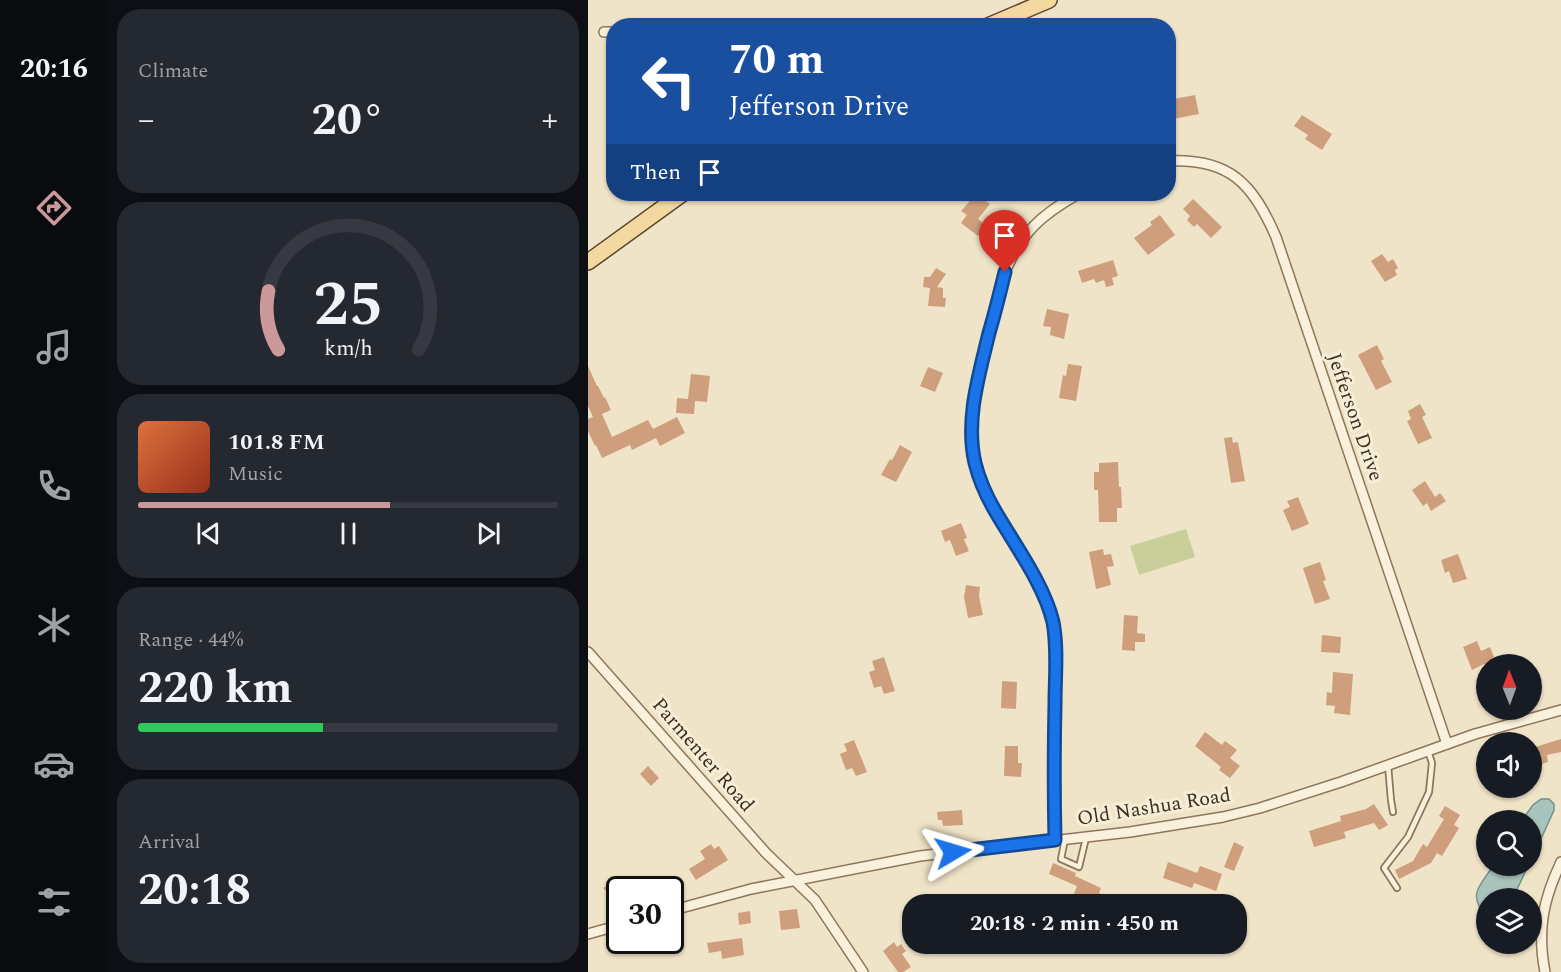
<!DOCTYPE html>
<meta charset="utf-8">
<style>
:root{--surface:#171b24;--page:#242831;--text:#f1f3f6;--muted:#9ea1a6;--line:#363941;--accent:#cc999b}
body{margin:0;font-family:Spectral,serif;background:var(--page);color:var(--text);height:100vh;display:flex;flex-direction:column;font-size:22px;white-space:nowrap}
*{box-sizing:border-box;margin:0}
p{font-size:20px;color:var(--muted)}
.icon{flex:none;width:33px;height:33px;fill:none;stroke:currentColor;stroke-width:2;stroke-linecap:round;stroke-linejoin:round}
.map{position:relative;flex:1;overflow:hidden}
.sheet{display:flex;flex-direction:column;gap:9px;padding:9px;background:#0d0f14;width:480px}
.sheet>*{flex:none}
.guide{position:absolute;left:18px;top:18px;width:570px;height:183px;border-radius:24px;box-shadow:0 2px 4px #0004;background:#1a4fa0;color:#fff;overflow:hidden}
.needle{width:39px;rotate:359deg}
.buttons{position:absolute;left:888px;top:654px;display:grid;gap:12px}
.buttons a{display:grid;place-items:center;width:66px;height:66px;border-radius:50%;background:var(--surface);box-shadow:0 2px 4px #0004;font-size:30px}
.speed{position:absolute;left:18px;top:876px;display:flex;gap:12px;font-size:30px;font-weight:700;text-align:center}
.speed>*{display:grid;place-content:center;width:78px;height:78px;border-radius:50%;background:var(--surface);box-shadow:0 2px 4px #0004;line-height:1}
.speed .limit{border:3px solid #111;border-radius:9px;background:#fff;color:#111}
.pin{position:absolute;display:grid;place-items:center;width:51px;height:51px;color:#fff;margin:-62px -26px;border-radius:50% 50% 50% 0;rotate:-45deg;box-shadow:0 0 6px #0007}
.pin .icon{rotate:45deg}
.me{position:absolute;width:66px;margin:-33px;rotate:83deg;stroke-linejoin:round;filter:drop-shadow(0 0 4px #0008)}
.turn{display:flex;align-items:center;gap:21px;height:126px;padding:0 24px;font-size:27px}
.turn .icon{width:78px;height:78px;stroke-width:2.5}
.turn b{display:block;font-size:42px;line-height:51px}
.then{display:flex;align-items:center;height:57px;padding:0 24px;background:#0003;gap:12px;font-size:22px}
.big{font-size:45px;font-weight:700;line-height:1.1}
.sheet .card{flex:1;display:flex;flex-direction:column;justify-content:center;gap:9px;min-width:0;padding:0 21px;border-radius:24px;background:var(--page)}
.sheet .dial{align-items:center;gap:0}
.dial svg{height:156px;overflow:visible;fill:none;stroke:var(--line);stroke-width:7;stroke-linecap:round;text-anchor:middle}
.dial text{fill:var(--text);stroke:none}
.song{display:flex;align-items:center;gap:18px}
.cover{width:72px;height:72px;border-radius:9px;background:linear-gradient(135deg,hsl(20 70% 55%),hsl(10 70% 35%))}
.played{height:6px;border-radius:3px;background:linear-gradient(90deg,var(--accent) 60%,var(--line) 60%)}
.keys{display:flex;justify-content:space-around;direction:ltr}
.heat{display:flex;justify-content:space-between;align-items:center;font-size:33px;direction:ltr}
.charge{height:9px;border-radius:4px;background:linear-gradient(90deg,#34c759 44%,var(--line) 0)}
.trip{position:absolute;left:314px;top:894px;width:345px;height:60px;border-radius:24px;background:var(--surface);box-shadow:0 2px 4px #0004;font-weight:700;line-height:60px;text-align:center}
main{display:flex;flex:1;min-height:0}
.tabs{display:flex;flex-direction:column;width:108px;justify-content:space-around;align-items:center;background:#090b0e;color:var(--muted)}
.tabs .icon{width:42px;height:42px}
.tabs .current{color:var(--accent)}
.tabs b{font-size:27px;color:var(--text)}
.map>svg:first-child{display:block}
.green{fill:#c9cf9b}
.water{fill:#a9c4bc;stroke:#6f938a;stroke-width:1.5}
.building{fill:#cf9f7d}
.lines{fill:none;stroke-linecap:round;stroke-linejoin:round}
.service-casing{stroke:#8d765c;stroke-width:8}
.minor-casing{stroke:#8d765c;stroke-width:12}
.primary-casing{stroke:#5b4430;stroke-width:18}
.service{stroke:#faf1dc;stroke-width:4.5}
.minor{stroke:#faf1dc;stroke-width:9}
.primary{stroke:#f3d9a0;stroke-width:15}
.route-casing{stroke:#114b97;stroke-width:15}
.route{stroke:#1a73e8;stroke-width:10}
.labels{text-anchor:middle;dominant-baseline:central;stroke-width:6;stroke-linejoin:round;paint-order:stroke}
.street-label{font-size:20px;fill:#3d2e20;stroke:#f7eed8}
</style>
<main>
<nav class="tabs">
<b>20:16</b>
<svg class="icon current" aria-label="directions" viewBox="0 0 24 24"><path d="M12 3l9 9-9 9-9-9zM9 14v-3h6M13 9l2 2-2 2"/></svg>
<svg class="icon" aria-label="music" viewBox="0 0 24 24"><path d="M9 18V5l10-2v13"/><circle cx="6" cy="18" r="3"/><circle cx="16" cy="16" r="3"/></svg>
<svg class="icon" aria-label="phone" viewBox="0 0 24 24"><path d="M5 4h4l2 5-3 2q2 4 5 5l2-3 5 2v4C11 20 4 13 5 4z"/></svg>
<svg class="icon" aria-label="climate" viewBox="0 0 24 24"><path d="M12 3v18M4 7l16 10M4 17L20 7"/></svg>
<svg class="icon" aria-label="car" viewBox="0 0 24 24"><path d="M5 17H2v-5l4-1 3-4h7l3 4 3 1v5h-3M9 17h6M6 11h13"/><circle cx="7" cy="17" r="2"/><circle cx="17" cy="17" r="2"/></svg>
<svg class="icon" aria-label="filters" viewBox="0 0 24 24"><path d="M4 7h16M4 17h16"/><circle cx="9" cy="7" r="2"/><circle cx="15" cy="17" r="2"/></svg>
</nav>
<section class="sheet">
<div class="card"><p>Climate</p>
<div class="heat"><a>−</a><b class="big">20°</b><a>+</a></div>
</div>
<div class="card dial"><svg viewBox="0 0 100 80">
<path d="M14 69A42 42 0 1 1 86 69"/>
<path d="M14 69A42 42 0 0 1 9 39" stroke="#cc999b"/>
<text x="50" y="56" font-size="32" font-weight="700">25</text>
<text x="50" y="72" font-size="11">km/h</text>
</svg></div>
<div class="card">
<div class="song"><i class="cover"></i><div><b>101.8 FM</b><p>Music</p></div></div>
<div class="played"></div>
<div class="keys"><svg class="icon" aria-label="previous" viewBox="0 0 24 24"><path d="M18 5L8 12l10 7zM5 5v14"/></svg><svg class="icon" aria-label="pause" viewBox="0 0 24 24"><path d="M8 5v14M16 5v14"/></svg><svg class="icon" aria-label="next" viewBox="0 0 24 24"><path d="M6 5l10 7-10 7zM19 5v14"/></svg></div>
</div>
<div class="card"><p>Range · 44%</p><b class="big">220 km</b><div class="charge"></div></div>
<div class="card"><p>Arrival</p><b class="big">20:18</b></div>
</section>
<div class="map">
<svg width="973" height="972" viewBox="0 0 973 972">
<rect width="100%" height="100%" fill="#f0e4c8"/>
<path class="green" d="M 598,529 L 607,557 L 551,575 L 542,546 Z"/>
<g class="water">
<path d="M 953,799 L 961,799 L 966,804 L 966,810 L 944,859 L 944,820 L 934,820 L 945,805 Z"/>
<path d="M 905,866 L 940,866 L 925,898 L 898,898 L 898,916 C 879,894 892,886 905,866 Z"/>
</g>
<g class="building">
<path d="M 607,95 L 611,114 L 580,120 L 580,100 Z"/>
<path d="M 714,115 L 744,134 L 734,150 L 717,139 L 720,135 L 706,126 Z"/>
<path d="M 388,194 L 402,204 L 390,219 L 399,226 L 390,236 L 373,223 L 379,215 L 373,211 Z"/>
<path d="M 605,199 L 634,227 L 623,238 L 609,224 L 606,227 L 599,220 L 602,216 L 595,209 Z"/>
<path d="M 572,215 L 587,235 L 560,255 L 546,238 L 564,225 L 562,222 Z"/>
<path d="M 794,254 L 800,262 L 805,259 L 810,268 L 807,270 L 809,275 L 797,282 L 783,261 Z"/>
<path d="M 525,260 L 530,276 L 524,278 L 526,285 L 518,287 L 516,280 L 508,283 L 506,279 L 494,283 L 490,271 Z"/>
<path d="M 348,268 L 358,274 L 349,287 L 355,288 L 355,298 L 358,298 L 357,307 L 340,306 L 342,288 L 335,287 L 336,277 L 342,277 Z"/>
<path d="M 459,309 L 481,314 L 476,339 L 462,335 L 463,327 L 455,326 Z"/>
<path d="M 789,345 L 796,359 L 793,361 L 804,382 L 788,390 L 770,355 Z"/>
<path d="M 480,364 L 494,366 L 488,401 L 471,398 L 475,375 L 478,376 Z"/>
<path d="M 0,366 L 9,386 L 10,386 L 16,398 L 17,397 L 23,410 L 14,414 L 24,437 L 60,420 L 65,429 L 89,417 L 97,433 L 72,446 L 68,438 L 44,450 L 42,445 L 14,458 L 8,445 L 7,446 L 0,431 L 0,419 L 5,417 L 0,406 Z"/>
<path d="M 340,367 L 355,373 L 347,392 L 332,386 Z"/>
<path d="M 103,374 L 122,376 L 119,402 L 107,401 L 106,414 L 88,413 L 89,398 L 100,399 Z"/>
<path d="M 832,404 L 838,415 L 834,417 L 844,438 L 830,444 L 819,421 L 823,419 L 820,411 Z"/>
<path d="M 644,437 L 645,443 L 650,442 L 657,481 L 643,483 L 636,438 Z"/>
<path d="M 312,445 L 324,452 L 308,482 L 293,475 L 302,459 L 304,460 Z"/>
<path d="M 530,462 L 531,487 L 533,487 L 534,508 L 529,508 L 529,522 L 511,522 L 510,490 L 506,490 L 506,472 L 511,472 L 511,463 Z"/>
<path d="M 837,481 L 847,497 L 852,493 L 858,501 L 843,511 L 839,503 L 835,506 L 824,490 Z"/>
<path d="M 710,497 L 721,524 L 704,531 L 695,510 L 702,507 L 699,501 Z"/>
<path d="M 373,523 L 379,538 L 376,539 L 381,551 L 368,556 L 362,540 L 357,542 L 353,531 Z"/>
<path d="M 515,549 L 516,555 L 523,554 L 526,566 L 519,567 L 523,585 L 508,589 L 501,552 Z"/>
<path d="M 870,554 L 879,579 L 865,583 L 861,571 L 857,573 L 853,560 Z"/>
<path d="M 732,562 L 738,580 L 735,581 L 742,599 L 727,604 L 715,568 Z"/>
<path d="M 378,585 L 392,587 L 391,596 L 395,615 L 380,618 L 376,597 Z"/>
<path d="M 536,615 L 550,616 L 549,633 L 557,634 L 557,642 L 547,642 L 547,651 L 534,650 Z"/>
<path d="M 734,635 L 753,637 L 752,653 L 733,652 Z"/>
<path d="M 889,641 L 893,651 L 902,647 L 909,664 L 896,664 L 884,670 L 875,647 Z"/>
<path d="M 296,657 L 307,691 L 296,694 L 293,686 L 286,688 L 281,672 L 287,670 L 284,661 Z"/>
<path d="M 745,672 L 765,674 L 762,715 L 746,713 L 747,706 L 738,705 L 739,692 L 744,693 Z"/>
<path d="M 414,681 L 429,682 L 428,709 L 413,708 Z"/>
<path d="M 617,732 L 634,745 L 637,741 L 649,750 L 642,758 L 652,766 L 642,778 L 631,770 L 633,767 L 607,746 Z"/>
<path d="M 973,739 L 973,752 L 959,755 L 960,762 L 944,767 L 944,748 Z"/>
<path d="M 266,740 L 279,772 L 268,776 L 264,768 L 258,770 L 252,754 L 259,751 L 256,744 Z"/>
<path d="M 417,746 L 430,746 L 430,763 L 434,763 L 433,777 L 416,776 Z"/>
<path d="M 60,766 L 71,778 L 63,786 L 52,774 Z"/>
<path d="M 786,804 L 800,825 L 791,830 L 786,823 L 756,832 L 758,838 L 726,847 L 721,831 L 753,821 L 752,816 L 778,809 Z"/>
<path d="M 857,806 L 872,815 L 866,825 L 871,828 L 854,856 L 849,853 L 843,863 L 811,879 L 807,870 L 825,861 L 835,844 L 839,847 L 856,819 L 851,816 Z"/>
<path d="M 374,810 L 375,825 L 355,826 L 354,820 L 350,820 L 349,812 Z"/>
<path d="M 646,842 L 656,847 L 646,871 L 636,867 Z"/>
<path d="M 123,844 L 126,849 L 131,846 L 140,860 L 108,880 L 101,869 L 117,859 L 112,851 Z"/>
<path d="M 580,862 L 609,873 L 612,866 L 634,874 L 628,891 L 606,883 L 604,888 L 575,878 Z"/>
<path d="M 465,863 L 488,873 L 487,876 L 513,888 L 511,893 L 538,904 L 509,904 L 486,894 L 489,886 L 461,874 Z"/>
<path d="M 45,876 L 48,890 L 32,890 L 32,893 L 24,895 L 23,890 L 16,890 L 16,887 L 37,881 L 36,878 Z"/>
<path d="M 209,909 L 212,928 L 193,930 L 191,911 Z"/>
<path d="M 162,911 L 163,923 L 151,925 L 150,913 Z"/>
<path d="M 154,938 L 156,955 L 134,959 L 133,951 L 121,953 L 119,943 Z"/>
<path d="M 306,942 L 309,947 L 313,944 L 318,951 L 314,954 L 323,967 L 315,972 L 310,972 L 295,951 Z"/>
</g>
<g class="lines">
<defs>
<g id="service">
<path d="M 800,765 L 803,800 L 805,812"/>
<path d="M 477,839 L 473,859 L 491,867 L 498,838"/>
<path d="M 809,888 L 796,868 L 820,837 L 841,792 L 844,763 L 840,751"/>
</g>
<g id="minor">
<path d="M 16,32 L 26,32"/>
<path d="M 580,161 C 642,158 665,184 688,237 L 859,744"/>
<path d="M 0,652 L 178,853 L 227,900 L 275,972"/>
<path d="M 467,840 C 466,795 466,749 467,704 C 467,677 470,648 465,622 C 456,584 426,544 406,509 C 396,491 387,471 385,450 C 379,393 403,327 417,272 C 434,232 453,215 490,194"/>
<path d="M 82,911 L 163,889 L 332,856 L 542,832 L 635,817 L 672,808 L 753,782 L 887,734 L 973,710"/>
<path d="M 0,934 L 32,925"/>
<path d="M 957,972 C 949,930 955,900 973,862"/>
</g>
<g id="primary">
<path d="M 400,26 L 461,0"/>
<path d="M 0,262 L 94,194"/>
</g>
</defs>
<use href="#service" class="service-casing"/>
<use href="#minor" class="minor-casing"/>
<use href="#primary" class="primary-casing"/>
<use href="#service" class="service"/>
<use href="#minor" class="minor"/>
<use href="#primary" class="primary"/>
</g>
<g class="lines">
<defs>
<path id="route" d="M 365,852 L 467,840 C 466,795 466,749 467,704 C 467,677 470,648 465,622 C 456,584 426,544 406,509 C 398,495 391,479 387,463 C 377,420 391,375 401,333 C 407,313 412,292 417,272"/>
</defs>
<use href="#route" class="route-casing"/>
<use href="#route" class="route"/>
</g>
<g class="labels">
<g class="street-label">
<text transform="translate(767 417) rotate(71)">Jefferson Drive</text>
<text transform="translate(115 755) rotate(49)">Parmenter Road</text>
<text transform="translate(566 807) rotate(-9)">Old Nashua Road</text>
</g>
</g>
</svg>
<div class="buttons">
<a><svg class="needle" viewBox="-14 -14 28 28"><path d="M0-13l5 13h-10z" fill="#e53935"/><path d="M0 13l5-13h-10z" fill="#9ea1a6"/></svg></a>
<a><svg class="icon" aria-label="sound" viewBox="0 0 24 24"><path d="M4 9h4l5-4v14l-5-4H4zM17 9q2 3 0 6"/></svg></a>
<a><svg class="icon" aria-label="search" viewBox="0 0 24 24"><circle cx="10" cy="10" r="6"/><path d="M15 15l6 6"/></svg></a>
<a><svg class="icon" aria-label="layers" viewBox="0 0 24 24"><path d="M12 4l9 5-9 5-9-5zM3 14l9 5 9-5"/></svg></a>
</div>
<div class="speed"><div class="limit">30</div></div>
<div class="pin" style="left:417px;top:272px;background:#d93025"><svg class="icon" aria-label="arrive" viewBox="0 0 24 24"><path d="M6 21V4h12l-3 4 3 4H6"/></svg></div>
<svg class="me" style="left:365px;top:852px" viewBox="-20 -20 40 40"><path d="M0-17L14 15 0 8-14 15z" fill="#1a73e8" stroke="#fff" stroke-width="4"/></svg>
<div class="trip">20:18 · 2 min · 450 m</div>
<div class="guide">
<div class="turn"><svg class="icon" aria-label="left" viewBox="0 0 24 24"><path d="M17 20v-9H6M10 6l-5 5 5 5"/></svg><div><b>70 m</b>Jefferson Drive</div></div>
<div class="then">Then<svg class="icon" aria-label="arrive" viewBox="0 0 24 24"><path d="M6 21V4h12l-3 4 3 4H6"/></svg></div>
</div>
</div>
</main>
